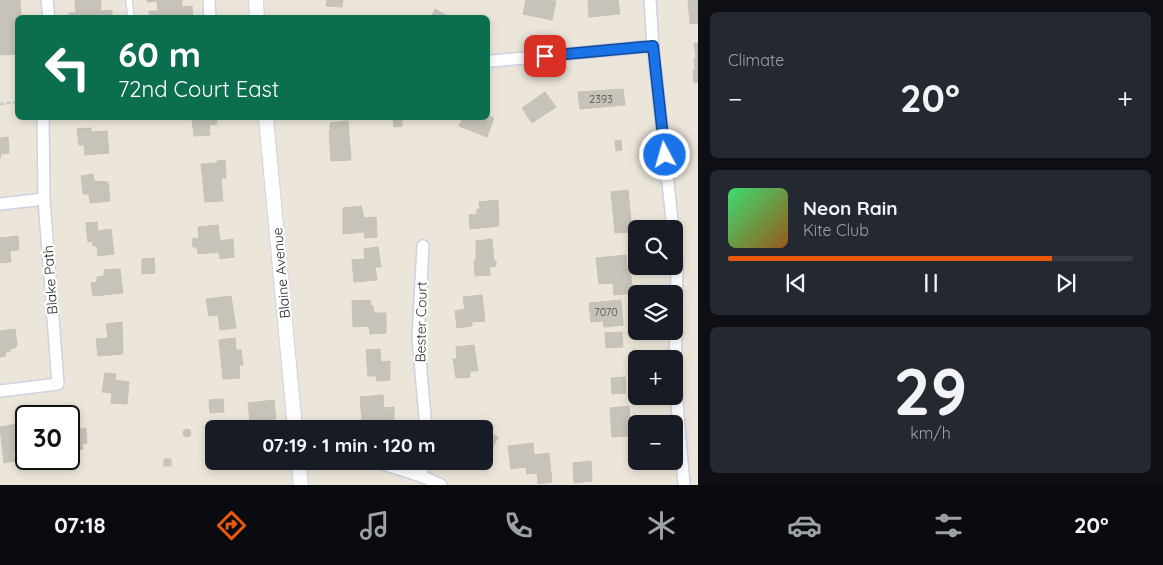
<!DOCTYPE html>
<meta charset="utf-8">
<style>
:root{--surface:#171b24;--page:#242831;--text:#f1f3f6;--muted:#9ea1a6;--line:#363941;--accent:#ea580c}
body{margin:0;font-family:Quicksand,sans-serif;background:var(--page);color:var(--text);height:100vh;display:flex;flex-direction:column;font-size:19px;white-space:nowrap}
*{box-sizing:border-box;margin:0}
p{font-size:16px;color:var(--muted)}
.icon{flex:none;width:28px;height:28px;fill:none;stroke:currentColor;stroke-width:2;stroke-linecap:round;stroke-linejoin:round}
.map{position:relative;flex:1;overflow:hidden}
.side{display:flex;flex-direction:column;gap:12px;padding:12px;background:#0d0f14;width:465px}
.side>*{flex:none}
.hud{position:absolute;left:15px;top:15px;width:475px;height:105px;border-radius:8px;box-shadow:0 2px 8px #0003;background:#0b6e4f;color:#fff;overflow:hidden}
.fabs{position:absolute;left:628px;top:220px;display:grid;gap:10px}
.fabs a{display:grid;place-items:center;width:55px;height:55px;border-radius:8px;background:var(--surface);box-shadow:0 2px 8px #0003;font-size:25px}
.speed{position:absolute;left:15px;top:405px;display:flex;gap:10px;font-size:25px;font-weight:700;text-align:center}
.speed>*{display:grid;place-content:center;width:65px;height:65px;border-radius:50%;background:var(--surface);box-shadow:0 2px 8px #0003;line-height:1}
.speed .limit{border:2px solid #111;border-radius:8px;background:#fff;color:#111}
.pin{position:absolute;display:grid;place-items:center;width:42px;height:42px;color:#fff;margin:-21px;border-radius:10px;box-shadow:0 2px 8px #0006}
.me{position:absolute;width:55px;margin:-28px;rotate:354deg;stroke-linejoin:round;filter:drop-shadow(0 0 4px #0008)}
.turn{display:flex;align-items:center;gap:18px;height:105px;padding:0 20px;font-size:22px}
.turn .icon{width:65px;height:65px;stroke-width:2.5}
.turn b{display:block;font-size:35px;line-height:42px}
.big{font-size:38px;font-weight:700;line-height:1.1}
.side .tile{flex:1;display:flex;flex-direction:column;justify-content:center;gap:8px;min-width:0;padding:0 18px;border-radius:8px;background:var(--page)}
.side .dial{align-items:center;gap:0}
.dial b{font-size:65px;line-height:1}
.song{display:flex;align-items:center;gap:15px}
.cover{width:60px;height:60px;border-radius:8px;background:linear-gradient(135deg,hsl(140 70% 55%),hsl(30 70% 35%))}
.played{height:5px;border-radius:2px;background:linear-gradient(90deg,var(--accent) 80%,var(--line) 80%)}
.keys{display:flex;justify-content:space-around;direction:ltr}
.heat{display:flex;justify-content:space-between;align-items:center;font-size:28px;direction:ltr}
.trip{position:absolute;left:205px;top:420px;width:288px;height:50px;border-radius:8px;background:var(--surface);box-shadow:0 2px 8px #0003;font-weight:700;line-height:50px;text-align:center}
.menu{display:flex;height:80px;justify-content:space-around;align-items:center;background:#090b0e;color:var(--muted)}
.menu .icon{width:35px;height:35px}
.menu .current{color:var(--accent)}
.menu b{font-size:22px;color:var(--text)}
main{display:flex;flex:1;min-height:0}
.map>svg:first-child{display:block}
.building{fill:#c7c3ba;stroke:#c7c2b4}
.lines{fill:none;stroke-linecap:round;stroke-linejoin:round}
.service-casing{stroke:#cfd1e3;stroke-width:8}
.minor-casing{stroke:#cfd1e3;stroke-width:14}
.tertiary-casing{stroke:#cfd1e3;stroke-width:16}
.path{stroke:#c7c7c7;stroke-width:2.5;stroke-dasharray:4 2.5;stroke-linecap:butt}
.service{stroke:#fff;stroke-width:5.5}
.minor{stroke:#fff;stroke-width:11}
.tertiary{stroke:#fff;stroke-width:14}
.route-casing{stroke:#114b97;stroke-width:12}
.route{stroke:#1a73e8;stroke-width:9}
.labels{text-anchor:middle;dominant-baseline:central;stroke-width:4.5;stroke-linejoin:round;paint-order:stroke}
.number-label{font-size:11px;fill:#50504d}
.street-label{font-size:14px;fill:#292929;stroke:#fff}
</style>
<main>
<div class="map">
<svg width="698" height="485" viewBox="0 0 698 485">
<rect width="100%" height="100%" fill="#ece6da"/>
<g class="building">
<path d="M 0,0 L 20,0 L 21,18 L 18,18 L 18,54 L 0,55 Z"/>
<path d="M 75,0 L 101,0 L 101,11 L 112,10 L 112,18 L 69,18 L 69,13 L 76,13 Z"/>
<path d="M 147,0 L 182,0 L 182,7 L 192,6 L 193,18 L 150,18 L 149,11 L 158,11 L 157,1 L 147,2 Z"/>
<path d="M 327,0 L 343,0 L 342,7 L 326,6 Z"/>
<path d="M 526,0 L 556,1 L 552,20 L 523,14 Z"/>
<path d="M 588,0 L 618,0 L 620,14 L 589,17 Z"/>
<path d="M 688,0 L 698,0 L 698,23 L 690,24 Z"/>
<path d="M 435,9 L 451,18 L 431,18 Z"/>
<path d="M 694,43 L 698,43 L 698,82 L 694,83 L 693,70 L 695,70 L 694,58 L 696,58 Z"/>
<path d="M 623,89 L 625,105 L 580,109 L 578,92 Z"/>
<path d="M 545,92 L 556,107 L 532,123 L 522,108 Z"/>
<path d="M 488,116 L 494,118 L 487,137 L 459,126 L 463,118 L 488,118 Z"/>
<path d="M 192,118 L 221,118 L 221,119 L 216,120 L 217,124 L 209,125 L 210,135 L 194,136 Z"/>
<path d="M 393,118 L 402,118 L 402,126 L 394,127 Z"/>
<path d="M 348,121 L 351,160 L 331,161 L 329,131 L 330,131 L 330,123 Z"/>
<path d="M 91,128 L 91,132 L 107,131 L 109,153 L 85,155 L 84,145 L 79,145 L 77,129 Z"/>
<path d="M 8,137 L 9,153 L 1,154 L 0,159 L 0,138 Z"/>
<path d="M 621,140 L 622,150 L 616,151 L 615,141 Z"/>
<path d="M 225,160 L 226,178 L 221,178 L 223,201 L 205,202 L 201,164 L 217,163 L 217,161 Z"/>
<path d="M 93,174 L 94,181 L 108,182 L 110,201 L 90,203 L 89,194 L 83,194 L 81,176 Z"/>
<path d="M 628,190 L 632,232 L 615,233 L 611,192 Z"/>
<path d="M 498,200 L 499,226 L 470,229 L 469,215 L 477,214 L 477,209 L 480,209 L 479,202 Z"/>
<path d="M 361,206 L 364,218 L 376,217 L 377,237 L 365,238 L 364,232 L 343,234 L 343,208 Z"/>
<path d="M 97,222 L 98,231 L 111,229 L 114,254 L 98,256 L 97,246 L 93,246 L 92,241 L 88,242 L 86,223 Z"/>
<path d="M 218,225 L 220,241 L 233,239 L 234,257 L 220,259 L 219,252 L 198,254 L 197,247 L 193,247 L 192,239 L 199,238 L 198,227 Z"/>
<path d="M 18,236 L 19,250 L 10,251 L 11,262 L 0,263 L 0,238 Z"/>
<path d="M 492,239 L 494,261 L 496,261 L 496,266 L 489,267 L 490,275 L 475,276 L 474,261 L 476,261 L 476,241 Z"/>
<path d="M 378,247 L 381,267 L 375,267 L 377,280 L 354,282 L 352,260 L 365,259 L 364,249 Z"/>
<path d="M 626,255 L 627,270 L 630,270 L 633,293 L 614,295 L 613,283 L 599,284 L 596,258 Z"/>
<path d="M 154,258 L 155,273 L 142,274 L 142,259 Z"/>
<path d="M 120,269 L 123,293 L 93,296 L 91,283 L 97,282 L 97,277 L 104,276 L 104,270 Z"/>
<path d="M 482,295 L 485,321 L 472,322 L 472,326 L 457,328 L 455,311 L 465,309 L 463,297 Z"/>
<path d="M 231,296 L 236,328 L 220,330 L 218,315 L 209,316 L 206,299 Z"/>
<path d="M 370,300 L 371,306 L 373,306 L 374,313 L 386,313 L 386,333 L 370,334 L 369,326 L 353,327 L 352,301 Z"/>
<path d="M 621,300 L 623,325 L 604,327 L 603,321 L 591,322 L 589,303 Z"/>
<path d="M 122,322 L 123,354 L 98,356 L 96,339 L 108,338 L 106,324 Z"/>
<path d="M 15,329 L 17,345 L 15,348 L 10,349 L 10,352 L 5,352 L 6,356 L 0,357 L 0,331 Z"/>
<path d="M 622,332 L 623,347 L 606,348 L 605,333 Z"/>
<path d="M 235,338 L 236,350 L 241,350 L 243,365 L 239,365 L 240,378 L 223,379 L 219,340 Z"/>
<path d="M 474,345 L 478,371 L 470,371 L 470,377 L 456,378 L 453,359 L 457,359 L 456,347 Z"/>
<path d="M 380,349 L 381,362 L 390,361 L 390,380 L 377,381 L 376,376 L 368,376 L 366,350 Z"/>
<path d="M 105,373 L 116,374 L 115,380 L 129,382 L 127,404 L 111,403 L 112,393 L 102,392 Z"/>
<path d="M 625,377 L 626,393 L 612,394 L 611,378 Z"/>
<path d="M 383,395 L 384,408 L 394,407 L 394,426 L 378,427 L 377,421 L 362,422 L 360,397 Z"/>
<path d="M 223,399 L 224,412 L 210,413 L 209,400 Z"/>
<path d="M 274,400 L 276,419 L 250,422 L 248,403 Z"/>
<path d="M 629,406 L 631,436 L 612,437 L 610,408 Z"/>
<path d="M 72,419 L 73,429 L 86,428 L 87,443 L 82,444 L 83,449 L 69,451 L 69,420 Z"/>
<path d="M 17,424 L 18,434 L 26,433 L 26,451 L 13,453 L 15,461 L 4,463 L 0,427 Z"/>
<circle cx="187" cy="433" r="4"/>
<path d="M 484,431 L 498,437 L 489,455 L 484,453 Z"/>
<path d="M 533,443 L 534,455 L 549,453 L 552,482 L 538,484 L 537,473 L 527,474 L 526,467 L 511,469 L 508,446 Z"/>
<rect x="164" y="459" width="7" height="7"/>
<path d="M 591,461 L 592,481 L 574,483 L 573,463 Z"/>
</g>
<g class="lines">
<defs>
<path id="service" d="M 129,0 L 131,18"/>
<g id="minor">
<path d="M 47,0 L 49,18"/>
<path d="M 209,0 L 210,18"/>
<path d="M 650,0 L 653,46 L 673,229"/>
<path d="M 492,61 L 653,46"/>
<path d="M 0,204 L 44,199"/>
<path d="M 674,231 L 677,264 L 675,379 L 684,485"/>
<path d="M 423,246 L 418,337 L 426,429"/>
<path d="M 0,391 L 58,384 L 44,199 L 43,118"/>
<path d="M 374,461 L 421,476 L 441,485"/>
<path d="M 421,476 L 423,461"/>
</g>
<g id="tertiary">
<path d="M 256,0 L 257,18"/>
<path d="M 266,118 L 295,429"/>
<path d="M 298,461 L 301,485"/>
</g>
</defs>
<use href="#service" class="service-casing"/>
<use href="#minor" class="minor-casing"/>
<use href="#tertiary" class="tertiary-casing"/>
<path class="path" d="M 0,104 L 18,102"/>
<use href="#service" class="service"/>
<use href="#minor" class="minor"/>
<use href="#tertiary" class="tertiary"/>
</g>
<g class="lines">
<defs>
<path id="route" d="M 545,56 L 653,46 L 665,155"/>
</defs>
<use href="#route" class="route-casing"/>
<use href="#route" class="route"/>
</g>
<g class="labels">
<g class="number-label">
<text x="601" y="99">2393</text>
<text x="606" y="312">7070</text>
</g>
<g class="street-label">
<text transform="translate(281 273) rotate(-95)">Blaine Avenue</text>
<text transform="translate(50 280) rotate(-94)">Blake Path</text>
<text transform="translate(421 322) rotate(-89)">Bester Court</text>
</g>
</g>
</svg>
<div class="fabs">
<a><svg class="icon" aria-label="search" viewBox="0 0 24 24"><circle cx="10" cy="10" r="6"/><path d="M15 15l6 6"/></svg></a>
<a><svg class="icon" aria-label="layers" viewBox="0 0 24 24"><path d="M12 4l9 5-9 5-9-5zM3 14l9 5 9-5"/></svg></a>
<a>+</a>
<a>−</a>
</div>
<div class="speed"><div class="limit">30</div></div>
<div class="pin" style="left:545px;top:56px;background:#d93025"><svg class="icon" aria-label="arrive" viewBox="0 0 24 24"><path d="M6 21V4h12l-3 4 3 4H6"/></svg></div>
<svg class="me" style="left:665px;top:155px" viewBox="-20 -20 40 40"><circle r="17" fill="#1a73e8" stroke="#fff" stroke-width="3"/><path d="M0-11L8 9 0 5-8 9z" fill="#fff"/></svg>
<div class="trip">07:19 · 1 min · 120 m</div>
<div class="hud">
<div class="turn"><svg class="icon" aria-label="left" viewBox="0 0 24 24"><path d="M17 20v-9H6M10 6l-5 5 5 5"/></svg><div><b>60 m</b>72nd Court East</div></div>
</div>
</div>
<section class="side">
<div class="tile"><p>Climate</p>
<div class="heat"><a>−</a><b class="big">20°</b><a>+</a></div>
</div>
<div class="tile">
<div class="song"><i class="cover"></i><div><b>Neon Rain</b><p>Kite Club</p></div></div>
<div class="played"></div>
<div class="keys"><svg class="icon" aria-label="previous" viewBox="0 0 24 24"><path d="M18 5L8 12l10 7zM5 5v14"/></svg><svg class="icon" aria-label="pause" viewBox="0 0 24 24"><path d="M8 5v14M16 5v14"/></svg><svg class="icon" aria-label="next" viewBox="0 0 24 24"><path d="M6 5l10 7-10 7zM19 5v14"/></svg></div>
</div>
<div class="tile dial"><b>29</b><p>km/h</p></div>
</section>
</main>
<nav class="menu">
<b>07:18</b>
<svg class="icon current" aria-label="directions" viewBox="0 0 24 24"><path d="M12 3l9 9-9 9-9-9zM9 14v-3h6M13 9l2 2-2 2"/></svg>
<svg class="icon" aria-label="music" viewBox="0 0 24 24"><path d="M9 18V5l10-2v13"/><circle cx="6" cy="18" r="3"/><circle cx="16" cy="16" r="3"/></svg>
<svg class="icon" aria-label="phone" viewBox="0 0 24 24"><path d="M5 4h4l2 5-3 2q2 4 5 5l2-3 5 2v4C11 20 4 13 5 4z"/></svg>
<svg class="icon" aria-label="climate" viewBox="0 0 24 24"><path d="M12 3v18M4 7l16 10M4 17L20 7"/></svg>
<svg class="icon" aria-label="car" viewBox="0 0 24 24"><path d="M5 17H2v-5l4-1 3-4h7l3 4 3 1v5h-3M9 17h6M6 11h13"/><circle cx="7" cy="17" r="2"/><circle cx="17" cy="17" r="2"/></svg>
<svg class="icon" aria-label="filters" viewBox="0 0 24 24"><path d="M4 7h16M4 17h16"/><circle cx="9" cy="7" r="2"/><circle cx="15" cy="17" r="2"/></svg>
<b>20°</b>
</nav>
